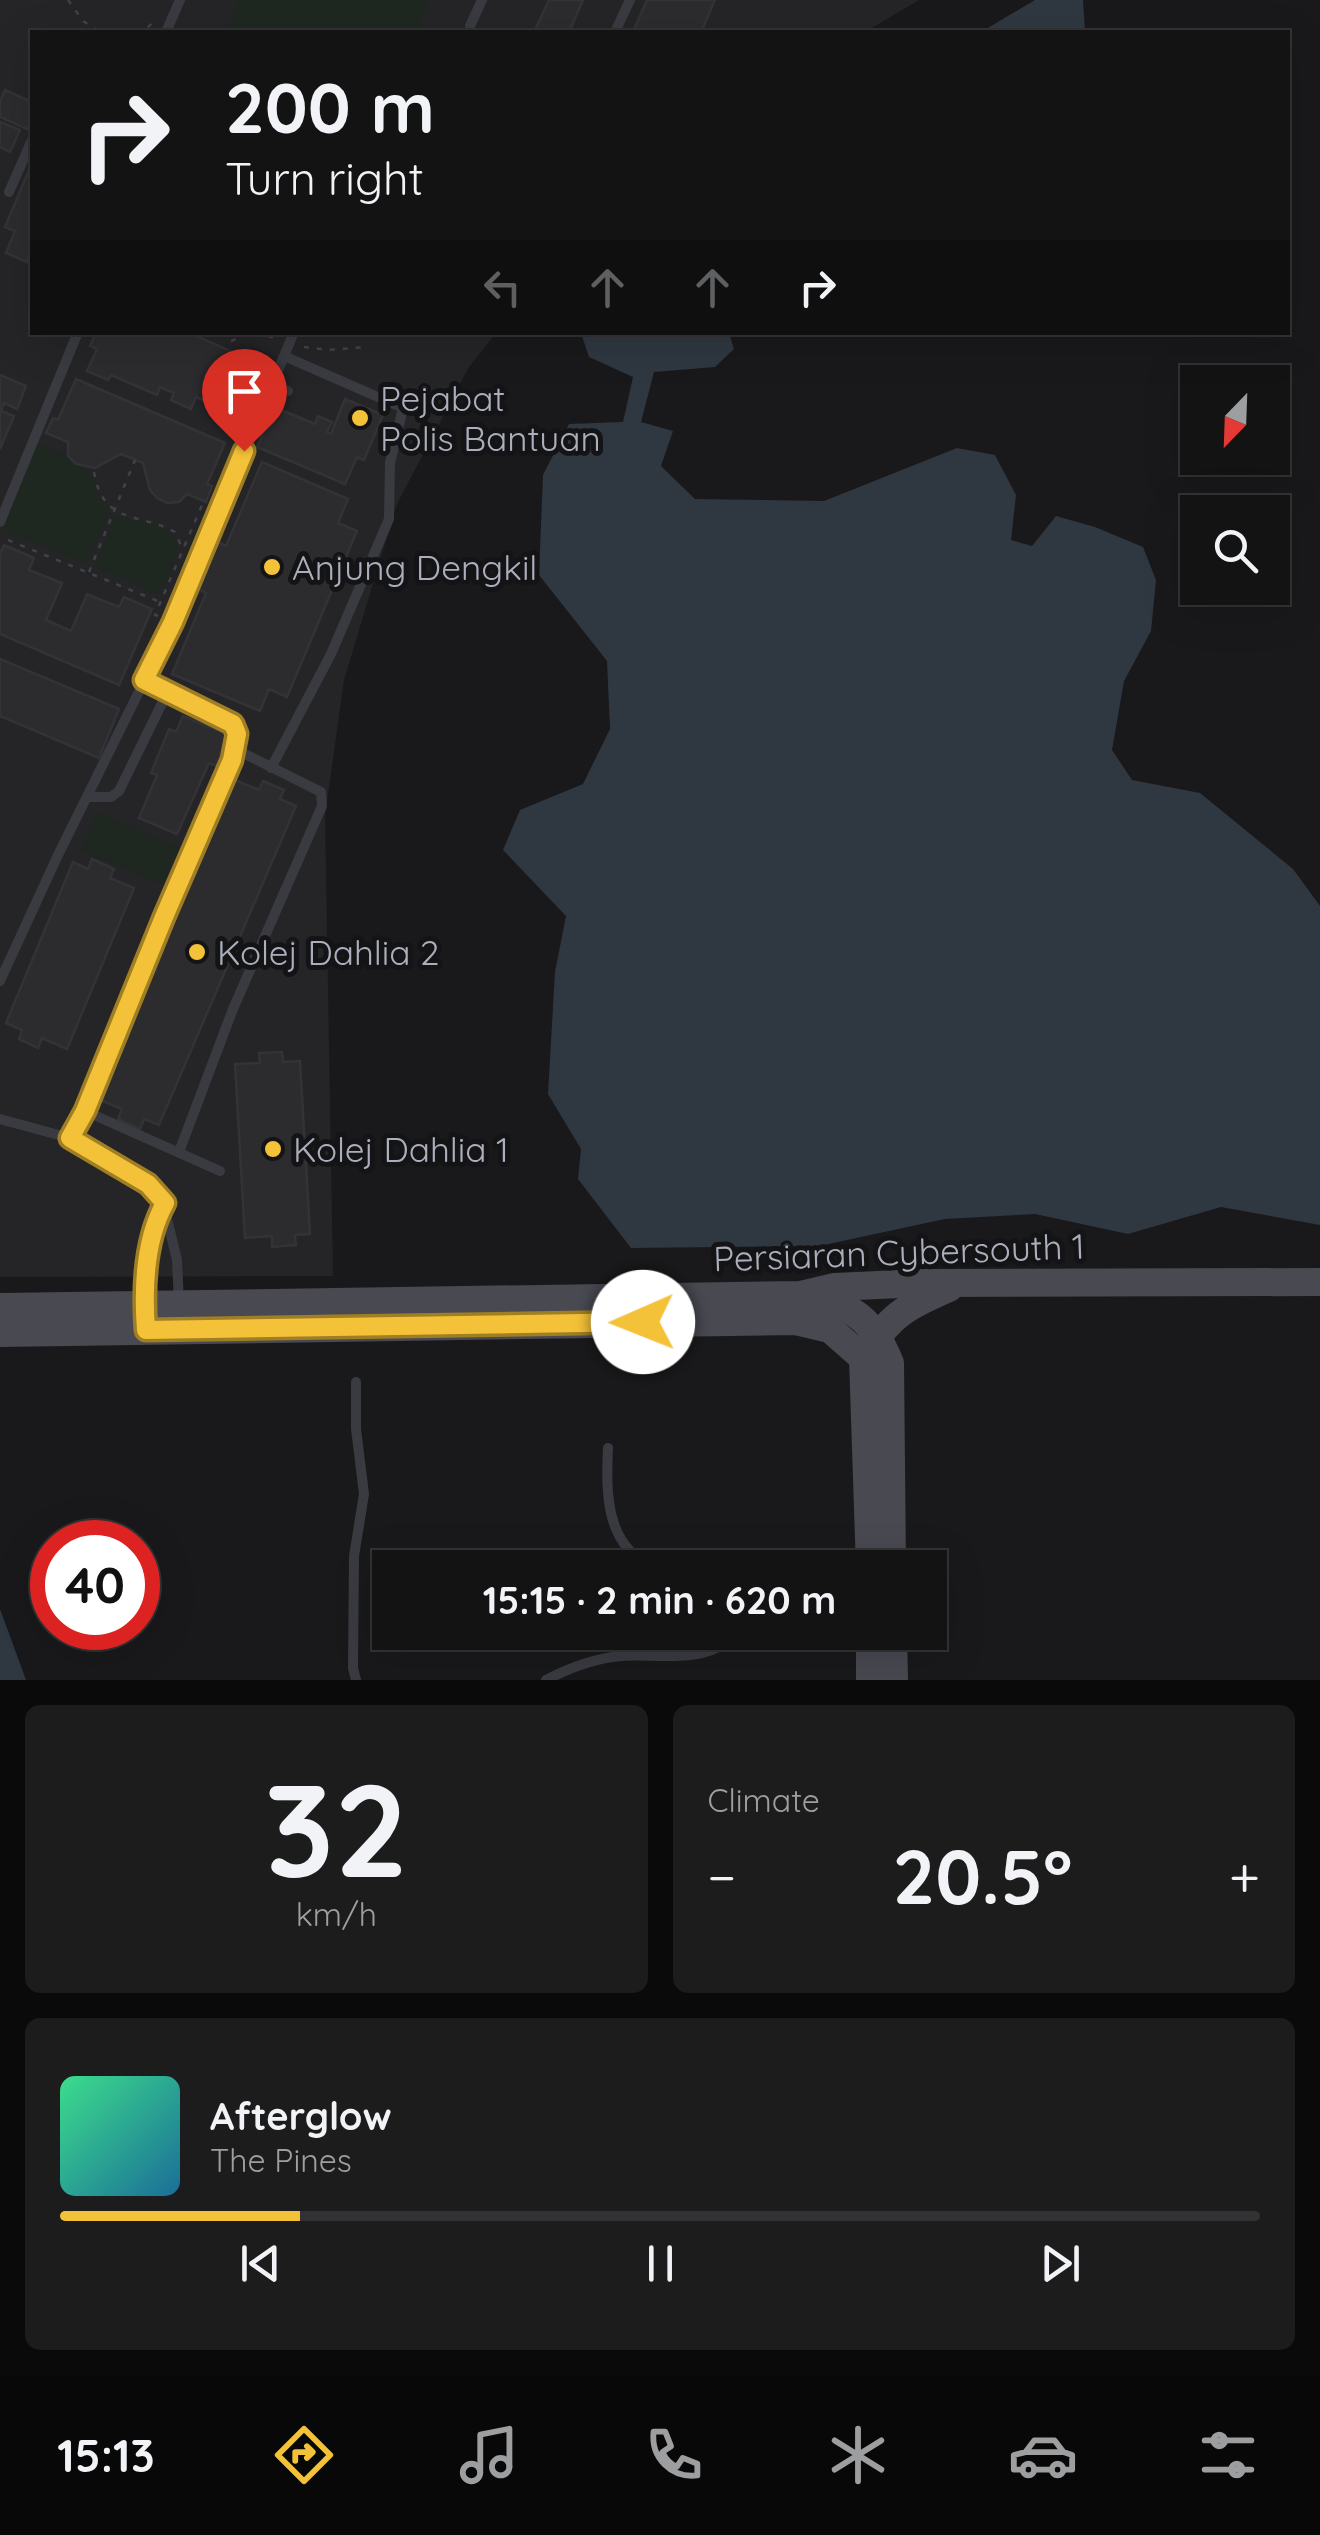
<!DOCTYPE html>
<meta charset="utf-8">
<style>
:root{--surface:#131314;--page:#1c1c1d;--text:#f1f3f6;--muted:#9d9ea0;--line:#323234;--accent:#f4c238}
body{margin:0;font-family:Quicksand,sans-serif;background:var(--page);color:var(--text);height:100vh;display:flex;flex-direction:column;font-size:38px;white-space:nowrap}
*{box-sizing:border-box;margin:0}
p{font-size:32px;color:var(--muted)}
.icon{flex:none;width:55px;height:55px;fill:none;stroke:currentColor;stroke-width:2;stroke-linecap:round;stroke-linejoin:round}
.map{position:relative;height:1680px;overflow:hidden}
.side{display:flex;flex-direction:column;gap:25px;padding:25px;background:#0a0a0b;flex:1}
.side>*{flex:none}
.guide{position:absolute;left:30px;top:30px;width:1260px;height:305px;border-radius:0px;box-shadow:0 10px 40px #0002,0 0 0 2px var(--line);background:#131314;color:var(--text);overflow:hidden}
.needle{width:65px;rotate:203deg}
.fabs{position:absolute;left:1180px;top:365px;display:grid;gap:20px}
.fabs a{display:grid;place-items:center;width:110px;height:110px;border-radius:0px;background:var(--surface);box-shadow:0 10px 40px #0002,0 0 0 2px var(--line);font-size:50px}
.speed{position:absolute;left:30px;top:1520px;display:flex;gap:20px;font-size:50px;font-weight:700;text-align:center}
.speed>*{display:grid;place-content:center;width:130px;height:130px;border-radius:50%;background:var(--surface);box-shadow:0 10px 40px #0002,0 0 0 2px var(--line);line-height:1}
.speed .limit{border:15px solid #d22;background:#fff;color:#111}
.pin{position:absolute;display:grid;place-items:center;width:85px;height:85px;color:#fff;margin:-102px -42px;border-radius:50% 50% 50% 0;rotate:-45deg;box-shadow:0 0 10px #0007}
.pin .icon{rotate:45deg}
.me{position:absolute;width:110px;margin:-55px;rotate:269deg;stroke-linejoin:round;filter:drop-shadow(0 0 8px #0008)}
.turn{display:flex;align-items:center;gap:35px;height:210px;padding:0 30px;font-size:45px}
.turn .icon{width:130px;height:130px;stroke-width:2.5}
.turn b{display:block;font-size:70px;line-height:85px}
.lanes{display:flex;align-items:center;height:95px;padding:0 30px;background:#0003;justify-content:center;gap:50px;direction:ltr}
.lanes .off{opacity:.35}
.big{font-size:75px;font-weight:700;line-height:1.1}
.side .card{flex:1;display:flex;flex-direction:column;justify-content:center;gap:15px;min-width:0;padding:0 35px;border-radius:15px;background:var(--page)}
.side .dial{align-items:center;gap:0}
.dial b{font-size:130px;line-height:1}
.song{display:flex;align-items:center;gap:30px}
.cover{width:120px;height:120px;border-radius:15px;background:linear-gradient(135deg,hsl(150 70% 55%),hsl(200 70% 35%))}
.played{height:10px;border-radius:5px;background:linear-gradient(90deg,var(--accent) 20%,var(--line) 20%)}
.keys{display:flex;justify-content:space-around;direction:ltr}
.heat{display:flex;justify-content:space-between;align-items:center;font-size:55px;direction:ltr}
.side .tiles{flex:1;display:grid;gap:25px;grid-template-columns:1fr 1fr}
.card:last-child{grid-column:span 2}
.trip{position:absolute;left:372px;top:1550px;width:575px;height:100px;border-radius:0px;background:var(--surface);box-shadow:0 10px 40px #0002,0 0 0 2px var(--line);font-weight:700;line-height:100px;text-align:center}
.tabs{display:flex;height:160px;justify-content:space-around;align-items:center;background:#080808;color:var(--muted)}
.tabs .icon{width:70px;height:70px}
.tabs .selected{color:var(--accent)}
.tabs b{font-size:45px;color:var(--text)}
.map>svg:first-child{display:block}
.built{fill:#252528}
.green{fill:#1f2721}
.water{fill:#2f3740}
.building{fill:#2c2c2f;stroke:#333337;stroke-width:2.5}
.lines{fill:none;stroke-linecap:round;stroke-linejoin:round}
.path{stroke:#404248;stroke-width:2.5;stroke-dasharray:5 8;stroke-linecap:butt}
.lane{stroke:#3a3b41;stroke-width:10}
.secondary{stroke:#484951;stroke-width:28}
.route-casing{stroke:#9f7e24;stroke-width:25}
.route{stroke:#f4c238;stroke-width:18}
.poi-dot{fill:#f4c238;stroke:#141416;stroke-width:4}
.labels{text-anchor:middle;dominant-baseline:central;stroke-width:10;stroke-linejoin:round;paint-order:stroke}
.poi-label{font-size:35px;fill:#abafbb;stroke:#141416;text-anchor:start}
.street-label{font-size:35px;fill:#abafbb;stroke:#141416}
</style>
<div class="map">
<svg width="1320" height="1680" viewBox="0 0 1320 1680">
<rect width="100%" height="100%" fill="#19191b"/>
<path class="built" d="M 0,0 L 919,0 L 865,32 L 32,32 L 32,332 L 496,333 L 469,367 L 397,504 L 344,680 L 325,816 L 333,1276 L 0,1277 Z"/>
<g class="green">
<path d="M 240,0 L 429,0 L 415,32 L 226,32 Z"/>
<path d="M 37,442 L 64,454 L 75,465 L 91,471 L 97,493 L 110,511 L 87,564 L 3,530 Z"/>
<path d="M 116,514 C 127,521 137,521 149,523 C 197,532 173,565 160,594 L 95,567 Z"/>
<path d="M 97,812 L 180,848 L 163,885 L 81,850 Z"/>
</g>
<g class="water">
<path d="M 1035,0 L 1083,0 L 1085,32 L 981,32 Z"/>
<path d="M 581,333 L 729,333 L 734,349 L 715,367 L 654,372 L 641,422 L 673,431 L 661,466 L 695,499 L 824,501 L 957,448 L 995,455 L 1016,495 L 1011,540 L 1032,546 L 1056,516 L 1095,527 L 1143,547 L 1156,580 L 1151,631 L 1124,681 L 1112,750 L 1132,780 L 1200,793 L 1293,869 L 1320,906 L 1320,1225 L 1221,1207 L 1128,1234 L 1035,1214 L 945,1219 L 819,1246 L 631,1248 L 578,1179 L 581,1149 L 548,1094 L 555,972 L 566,916 L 503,850 L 520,810 L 583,784 L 610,729 L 607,661 L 539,575 L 543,475 L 569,424 L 623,422 L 633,377 L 589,357 Z"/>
<path d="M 0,1609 L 26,1680 L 0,1680 Z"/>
</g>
<g class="building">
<path d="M 549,0 L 583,0 L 569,32 L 534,32 Z"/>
<path d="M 647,0 L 715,0 L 701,32 L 633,32 Z"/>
<path d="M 5,90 L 32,102 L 32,116 L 27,129 L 0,117 L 0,101 Z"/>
<path d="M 0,122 L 20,130 L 10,152 L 0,147 Z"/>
<path d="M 32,163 L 32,249 L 27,262 L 6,253 L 15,231 L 5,227 Z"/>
<path d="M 96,332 L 187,332 L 235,353 L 223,380 L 231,383 L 224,401 L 216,397 L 213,404 L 196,397 L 191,409 L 171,400 L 174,393 L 160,387 L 157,395 L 111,375 L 108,380 L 87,371 L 97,349 L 90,346 Z"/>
<path d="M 0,375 L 26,386 L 17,409 L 4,403 L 1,411 L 14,416 L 0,449 Z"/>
<path d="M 76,379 L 225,443 L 207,484 L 212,486 L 206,502 L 187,494 L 179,502 L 167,503 L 157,498 L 150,490 L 143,463 L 121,454 L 95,468 L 76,464 L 68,456 L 68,442 L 46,433 L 53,418 L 58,420 Z"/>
<path d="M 345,399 L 383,415 L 364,460 L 357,457 L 345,484 L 257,447 L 274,407 L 315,424 L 318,416 L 332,422 L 327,432 L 331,434 Z"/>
<path d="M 262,462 L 348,499 L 338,523 L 357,531 L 287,697 L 269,689 L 260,711 L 172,674 L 206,593 L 194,587 L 213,540 L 226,546 Z"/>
<path d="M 4,545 L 34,558 L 29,570 L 62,583 L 46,620 L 71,631 L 87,594 L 119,607 L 124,597 L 152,609 L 119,685 L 0,634 L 0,554 Z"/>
<path d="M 0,659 L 119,709 L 99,758 L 0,716 Z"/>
<path d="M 183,716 L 226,734 L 217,766 L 209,763 L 177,834 L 139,818 L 157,775 L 151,773 L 169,729 L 176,732 Z"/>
<path d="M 235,780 L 259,790 L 263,781 L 284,790 L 280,799 L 296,806 L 159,1125 L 144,1119 L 140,1129 L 118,1119 L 122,1109 L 98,1099 Z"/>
<path d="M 92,859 L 114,869 L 110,878 L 134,888 L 67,1049 L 42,1038 L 38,1048 L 19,1039 L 22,1030 L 6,1023 L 73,862 L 88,869 Z"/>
<path d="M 282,1052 L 283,1062 L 300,1061 L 310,1234 L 295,1235 L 296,1245 L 272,1247 L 272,1236 L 245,1238 L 235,1064 L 260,1063 L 259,1053 Z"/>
</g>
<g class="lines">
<g class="path">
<path d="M 68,0 L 83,21 L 100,32"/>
<path d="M 136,32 L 145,30 L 155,20"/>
<path d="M 231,341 L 251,333 L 277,338"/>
<path d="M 304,347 L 328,350 L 367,347"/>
<path d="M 94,472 C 103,525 138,512 175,532 L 182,548"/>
<path d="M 8,540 L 160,602"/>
<path d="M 89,572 L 135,460"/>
<path d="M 158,616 L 155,615 L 202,505"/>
</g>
<g class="lane">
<path d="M 166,32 L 180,0"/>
<path d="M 471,32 L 470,26 L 482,0"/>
<path d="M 615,32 L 630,0"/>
<path d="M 9,192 L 32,140"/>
<path d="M 284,356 L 403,408 L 414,408 L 422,401"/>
<path d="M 272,384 L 288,391"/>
<path d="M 0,522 L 78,332"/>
<path d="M 271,768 L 331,654 L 389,519 L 390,463 L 403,408"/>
<path d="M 88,797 L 111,797 L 119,791 L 168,691"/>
<path d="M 0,981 L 58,855 L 173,623 L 294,332"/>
<path d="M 85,1111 L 220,1171"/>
<path d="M 0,1119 L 70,1138 L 148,1183 L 161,1194 L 177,1260 L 179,1303"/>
<path d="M 70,1138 L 85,1111 L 164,917 L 232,761 C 234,742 242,730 224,717 L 144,680"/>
<path d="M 179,1152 L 233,1009 L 322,806 L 321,792 L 233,748"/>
<path d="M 144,1304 L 152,1239 L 165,1204"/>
<path d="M 356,1382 L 356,1429 L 364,1494 L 354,1556 L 353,1668 L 356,1680"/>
<path d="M 608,1448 C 606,1493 605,1546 654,1568"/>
<path d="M 546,1680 C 569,1668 596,1658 622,1656 C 656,1653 714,1666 734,1632"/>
</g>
<g class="secondary">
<path d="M 808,1296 C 854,1306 872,1319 890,1363 L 892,1568"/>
<path d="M 0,1307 L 801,1295 L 835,1287 L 921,1283 L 1320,1282"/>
<path d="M 0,1333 L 796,1321 L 830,1329 L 863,1358"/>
<path d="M 870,1568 L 863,1358 C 890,1315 904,1308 949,1288"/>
<path d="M 870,1632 L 870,1680"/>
<path d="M 893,1632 L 894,1680"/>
</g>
</g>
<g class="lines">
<defs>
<path id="route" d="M 244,451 L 173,622 L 144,680 L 233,724 L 237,734 L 232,760 L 164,917 L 85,1111 L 70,1138 L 148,1184 L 165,1203 C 145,1239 143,1290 146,1330 L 643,1322"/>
</defs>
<use href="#route" class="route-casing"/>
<use href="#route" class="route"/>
</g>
<g class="poi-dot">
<circle cx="360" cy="418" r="10"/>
<circle cx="272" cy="567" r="10"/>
<circle cx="197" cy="952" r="10"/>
<circle cx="273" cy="1149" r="10"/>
</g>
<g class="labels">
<g class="poi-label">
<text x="380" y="398">Pejabat<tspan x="380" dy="40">Polis Bantuan</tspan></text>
<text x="292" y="567">Anjung Dengkil</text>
<text x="217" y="952">Kolej Dahlia 2</text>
<text x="293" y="1149">Kolej Dahlia 1</text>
</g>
<g class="street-label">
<text transform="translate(899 1252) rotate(-2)">Persiaran Cybersouth 1</text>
</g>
</g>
</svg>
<div class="fabs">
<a><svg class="needle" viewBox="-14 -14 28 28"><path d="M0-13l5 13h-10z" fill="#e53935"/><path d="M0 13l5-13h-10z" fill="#9d9ea0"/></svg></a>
<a><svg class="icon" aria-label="search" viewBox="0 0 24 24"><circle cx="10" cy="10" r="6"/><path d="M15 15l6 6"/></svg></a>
</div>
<div class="speed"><div class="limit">40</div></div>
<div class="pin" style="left:244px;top:451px;background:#d93025"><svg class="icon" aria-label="arrive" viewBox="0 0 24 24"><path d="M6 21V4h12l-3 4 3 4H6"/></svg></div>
<svg class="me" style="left:643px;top:1322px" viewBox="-20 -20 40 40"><circle r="19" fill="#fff"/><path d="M0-13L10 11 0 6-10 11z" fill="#f4c238"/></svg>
<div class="trip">15:15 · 2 min · 620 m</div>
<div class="guide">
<div class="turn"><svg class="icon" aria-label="right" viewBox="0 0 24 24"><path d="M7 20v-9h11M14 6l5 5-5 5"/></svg><div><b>200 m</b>Turn right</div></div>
<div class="lanes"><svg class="icon off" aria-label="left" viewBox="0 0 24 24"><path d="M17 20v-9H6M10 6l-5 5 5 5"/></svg><svg class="icon off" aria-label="ahead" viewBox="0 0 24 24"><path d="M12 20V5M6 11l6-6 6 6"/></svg><svg class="icon off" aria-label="ahead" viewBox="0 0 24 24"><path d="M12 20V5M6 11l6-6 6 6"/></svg><svg class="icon" aria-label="right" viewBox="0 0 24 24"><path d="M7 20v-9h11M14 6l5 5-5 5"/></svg></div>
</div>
</div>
<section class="side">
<div class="tiles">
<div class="card dial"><b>32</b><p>km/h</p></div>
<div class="card"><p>Climate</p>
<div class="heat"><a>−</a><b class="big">20.5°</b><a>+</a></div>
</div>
<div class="card">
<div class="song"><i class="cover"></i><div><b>Afterglow</b><p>The Pines</p></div></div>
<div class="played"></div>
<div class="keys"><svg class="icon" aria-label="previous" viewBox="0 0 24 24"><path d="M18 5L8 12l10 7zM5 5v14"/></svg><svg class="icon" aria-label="pause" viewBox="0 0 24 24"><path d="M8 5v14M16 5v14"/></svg><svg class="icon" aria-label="next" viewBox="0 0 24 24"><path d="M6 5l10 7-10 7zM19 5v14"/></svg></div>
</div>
</div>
</section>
<nav class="tabs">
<b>15:13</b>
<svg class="icon selected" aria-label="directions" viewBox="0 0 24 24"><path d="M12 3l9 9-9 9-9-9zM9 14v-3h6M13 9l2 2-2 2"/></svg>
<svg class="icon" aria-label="music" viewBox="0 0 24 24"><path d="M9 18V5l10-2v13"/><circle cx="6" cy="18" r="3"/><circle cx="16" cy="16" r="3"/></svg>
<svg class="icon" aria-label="phone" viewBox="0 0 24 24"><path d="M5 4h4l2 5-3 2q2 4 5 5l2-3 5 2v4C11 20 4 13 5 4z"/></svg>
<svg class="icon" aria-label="climate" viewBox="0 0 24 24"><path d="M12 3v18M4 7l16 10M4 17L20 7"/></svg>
<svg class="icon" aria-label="car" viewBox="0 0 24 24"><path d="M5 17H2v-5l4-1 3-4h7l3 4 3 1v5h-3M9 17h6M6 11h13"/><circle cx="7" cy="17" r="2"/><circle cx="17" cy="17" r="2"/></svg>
<svg class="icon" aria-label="filters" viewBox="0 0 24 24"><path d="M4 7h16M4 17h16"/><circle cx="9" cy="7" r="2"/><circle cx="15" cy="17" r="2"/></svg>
</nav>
